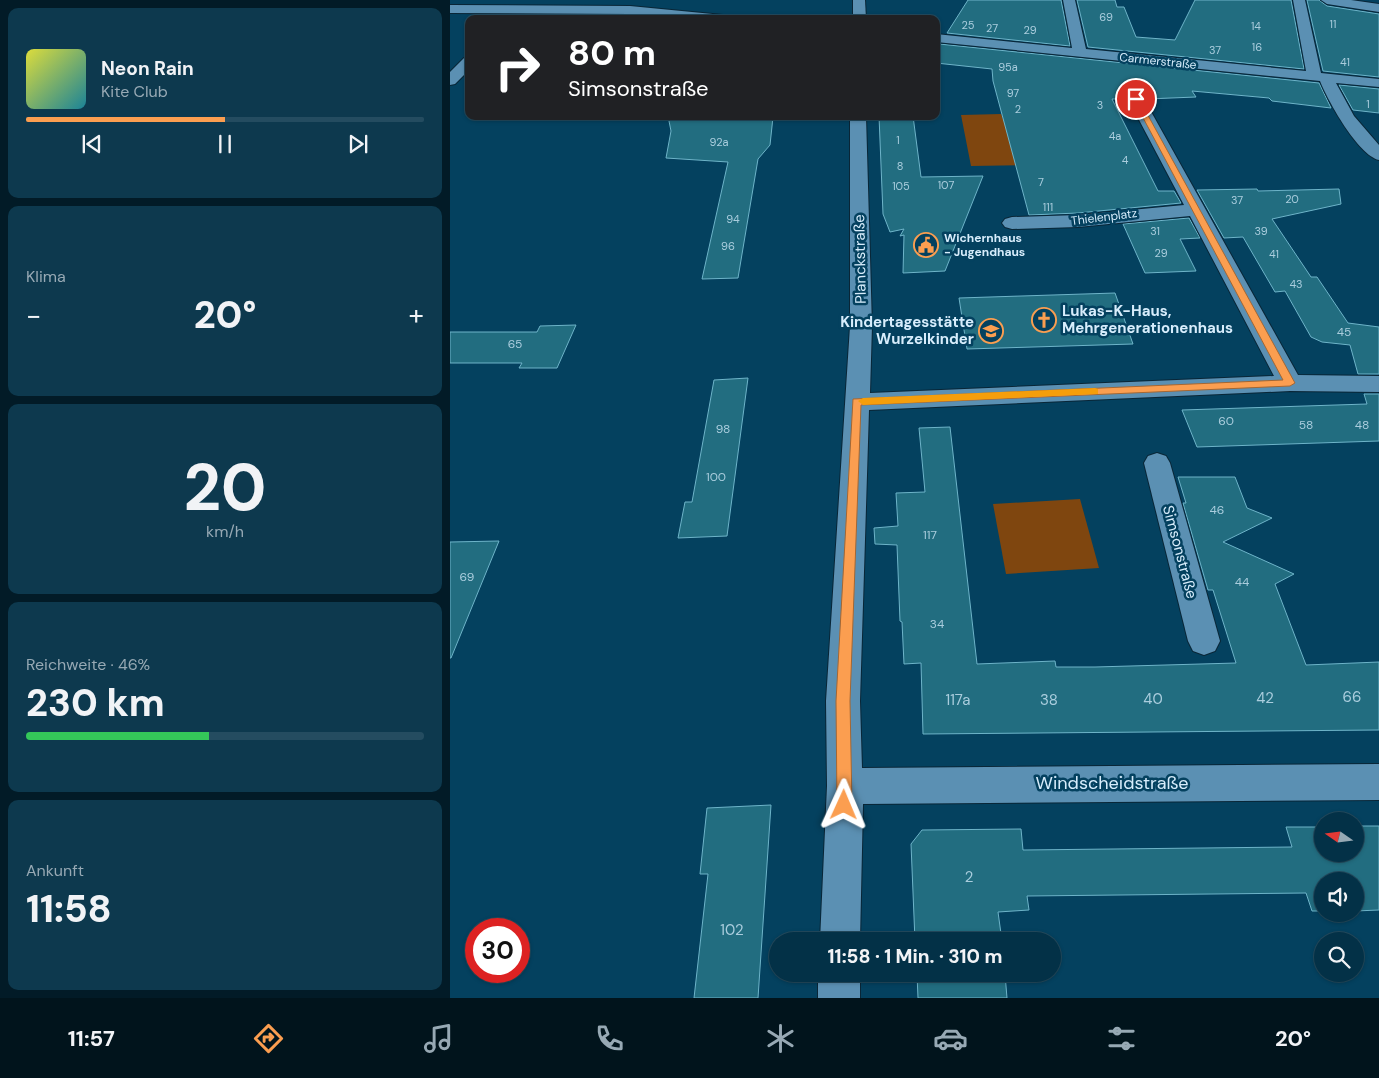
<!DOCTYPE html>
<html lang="de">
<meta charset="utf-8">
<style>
:root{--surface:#033147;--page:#0d394e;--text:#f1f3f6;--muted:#97a9b4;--line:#244c60;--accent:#fb9e50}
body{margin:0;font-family:"DM Sans",sans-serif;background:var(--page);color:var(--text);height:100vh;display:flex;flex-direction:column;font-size:19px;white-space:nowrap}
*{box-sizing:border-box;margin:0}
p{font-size:16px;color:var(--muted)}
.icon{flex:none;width:28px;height:28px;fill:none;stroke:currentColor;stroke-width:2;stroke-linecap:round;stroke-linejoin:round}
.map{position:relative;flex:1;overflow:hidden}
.details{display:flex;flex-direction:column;gap:8px;padding:8px;background:#021b27;width:450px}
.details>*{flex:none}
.guide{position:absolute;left:15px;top:15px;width:475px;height:105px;border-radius:10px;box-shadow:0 1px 4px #0004,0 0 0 1px var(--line);background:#202124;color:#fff;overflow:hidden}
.needle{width:32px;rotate:284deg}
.buttons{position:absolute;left:864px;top:812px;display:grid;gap:10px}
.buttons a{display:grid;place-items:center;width:50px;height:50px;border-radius:50%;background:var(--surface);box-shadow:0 1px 4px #0004,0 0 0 1px var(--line);font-size:25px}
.speed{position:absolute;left:15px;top:918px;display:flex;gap:10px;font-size:25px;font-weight:700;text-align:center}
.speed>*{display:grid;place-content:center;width:65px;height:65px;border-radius:50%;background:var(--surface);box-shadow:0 1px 4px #0004,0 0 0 1px var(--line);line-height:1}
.speed .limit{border:8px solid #d22;background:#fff;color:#111}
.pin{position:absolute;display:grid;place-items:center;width:42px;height:42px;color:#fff;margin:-21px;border:2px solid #fff;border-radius:50%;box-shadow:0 1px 5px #0007}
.me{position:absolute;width:55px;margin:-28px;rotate:1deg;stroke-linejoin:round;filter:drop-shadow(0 0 4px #0008)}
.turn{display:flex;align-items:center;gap:18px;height:105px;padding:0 20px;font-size:22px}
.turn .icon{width:65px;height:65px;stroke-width:2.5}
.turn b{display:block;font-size:35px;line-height:42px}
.big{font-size:38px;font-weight:800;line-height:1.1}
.details .card{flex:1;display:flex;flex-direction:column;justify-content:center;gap:8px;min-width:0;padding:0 18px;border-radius:10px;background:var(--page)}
.details .dial{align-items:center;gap:0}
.dial b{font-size:65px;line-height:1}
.song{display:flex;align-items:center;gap:15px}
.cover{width:60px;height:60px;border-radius:8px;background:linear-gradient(135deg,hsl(60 70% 55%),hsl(190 70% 35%))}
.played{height:5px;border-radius:2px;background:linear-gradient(90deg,var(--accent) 50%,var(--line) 50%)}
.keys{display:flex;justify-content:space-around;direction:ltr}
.heat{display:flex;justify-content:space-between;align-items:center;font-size:28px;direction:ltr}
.charge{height:8px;border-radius:4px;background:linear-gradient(90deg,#34c759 46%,var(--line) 0)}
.trip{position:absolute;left:319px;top:932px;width:292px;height:50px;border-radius:25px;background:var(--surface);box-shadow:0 1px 4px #0004,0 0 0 1px var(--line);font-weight:800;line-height:50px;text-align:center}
.dock{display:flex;height:80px;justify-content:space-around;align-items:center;background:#01141c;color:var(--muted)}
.dock .icon{width:35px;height:35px}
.dock .current{color:var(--accent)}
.dock b{font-size:22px;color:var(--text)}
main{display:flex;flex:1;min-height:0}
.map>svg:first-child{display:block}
.green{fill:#7f460f}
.building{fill:#226d80;stroke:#6eb4c9}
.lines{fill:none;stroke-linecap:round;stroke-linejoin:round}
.minor-tunnel{stroke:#245b77;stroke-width:14;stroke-dasharray:14 7;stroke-linecap:butt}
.minor-casing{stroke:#092637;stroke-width:2}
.minor{fill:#5b90b3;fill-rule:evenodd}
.route{fill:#fb9e50;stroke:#a36734}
.slow{fill:#f59e0b}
.labels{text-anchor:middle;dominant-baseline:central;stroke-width:5;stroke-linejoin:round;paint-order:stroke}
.far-number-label{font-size:11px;fill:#aacddd}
.far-street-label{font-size:12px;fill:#d7edfc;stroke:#04415f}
.far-poi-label{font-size:12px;font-weight:bold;fill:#d7edfc;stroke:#04415f;text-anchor:start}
.number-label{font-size:12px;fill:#aacddd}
.street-label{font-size:15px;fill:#d7edfc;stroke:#04415f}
.poi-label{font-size:15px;font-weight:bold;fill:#d7edfc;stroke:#04415f;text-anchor:start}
.near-number-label{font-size:15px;fill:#aacddd}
.near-street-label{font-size:18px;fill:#d7edfc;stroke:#04415f}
</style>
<main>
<section class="details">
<div class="card">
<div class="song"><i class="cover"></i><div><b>Neon Rain</b><p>Kite Club</p></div></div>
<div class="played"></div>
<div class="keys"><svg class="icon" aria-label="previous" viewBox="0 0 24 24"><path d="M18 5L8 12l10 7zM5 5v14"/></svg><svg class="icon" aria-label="pause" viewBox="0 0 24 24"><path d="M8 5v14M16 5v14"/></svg><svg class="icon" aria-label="next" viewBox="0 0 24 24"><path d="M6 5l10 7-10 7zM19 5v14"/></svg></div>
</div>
<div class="card"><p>Klima</p>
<div class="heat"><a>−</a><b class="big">20°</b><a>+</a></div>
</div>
<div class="card dial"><b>20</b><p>km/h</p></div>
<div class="card"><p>Reichweite · 46%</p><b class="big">230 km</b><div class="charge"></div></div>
<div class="card"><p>Ankunft</p><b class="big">11:58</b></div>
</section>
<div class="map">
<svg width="929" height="998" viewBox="0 0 929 998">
<rect width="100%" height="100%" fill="#04415f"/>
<g class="green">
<path d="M 551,114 L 553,119 L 578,118 L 592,165 L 521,166 L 511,115 Z"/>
<path d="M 630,499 L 649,568 L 556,574 L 543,504 Z"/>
</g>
<g class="building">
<path d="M 518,0 L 611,0 L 620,46 L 497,33 Z"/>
<path d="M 627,0 L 665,0 L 667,7 L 674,7 L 686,37 L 725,40 L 745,0 L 841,0 L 854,69 L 638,47 Z"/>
<path d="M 857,0 L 869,0 L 877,6 L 929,14 L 929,77 L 873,71 Z"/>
<path d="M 489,44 L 869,83 L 881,108 L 822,101 L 819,98 L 742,91 L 746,97 L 696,99 L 685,92 L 676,99 L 662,99 L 708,191 L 724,191 L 731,203 L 628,213 L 579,215 L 543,81 L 542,69 L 486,63 L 486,49 Z"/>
<path d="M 889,85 L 929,89 L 929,113 L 903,110 Z"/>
<path d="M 218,116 L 323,117 L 320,145 L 308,159 L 288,278 L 252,279 L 278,162 L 216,158 L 221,131 Z"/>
<path d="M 429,116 L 463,116 L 471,177 L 533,176 L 495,271 L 453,273 L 454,235 L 450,236 L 454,229 L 440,232 L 433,214 Z"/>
<path d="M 807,189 L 808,191 L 889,189 L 891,204 L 822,219 L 861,277 L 867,277 L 898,323 L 929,327 L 929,374 L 908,374 L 900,345 L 872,342 L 861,337 L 835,291 L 825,292 L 793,237 L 774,238 L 747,190 Z"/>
<path d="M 739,218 L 750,238 L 730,239 L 746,271 L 695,273 L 673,224 Z"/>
<path d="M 665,293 L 683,344 L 517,349 L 509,298 Z"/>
<path d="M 126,325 L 107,368 L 69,368 L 72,363 L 0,363 L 0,332 L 87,332 L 90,326 Z"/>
<path d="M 298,378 L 277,536 L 228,538 L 235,502 L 242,502 L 264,380 Z"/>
<path d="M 914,394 L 929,394 L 929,441 L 747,447 L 732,410 L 917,404 Z"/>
<path d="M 500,427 L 527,664 L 605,661 L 606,667 L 645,667 L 786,663 L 763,590 L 758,590 L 733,503 L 736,503 L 728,477 L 785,477 L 797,508 L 822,518 L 773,542 L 844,574 L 825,584 L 856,665 L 929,662 L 929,730 L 473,734 L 471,663 L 454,664 L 452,622 L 450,621 L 447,545 L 425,544 L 424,528 L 448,526 L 446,493 L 475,492 L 469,428 Z"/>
<path d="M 49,541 L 1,658 L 0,658 L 0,542 Z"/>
<path d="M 321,805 L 308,998 L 244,998 L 258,874 L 250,874 L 257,808 Z"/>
<path d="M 905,826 L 929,826 L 929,910 L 905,911 L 905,881 L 872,881 L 872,911 L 862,911 L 856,893 L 577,896 L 579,910 L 548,912 L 552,941 L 465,941 L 461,844 L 472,830 L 571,829 L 573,850 L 842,847 L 836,827 L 872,827 L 872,854 L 905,854 Z"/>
<path d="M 467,974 L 555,974 L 557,998 L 468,998 Z"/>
</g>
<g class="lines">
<path class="minor-tunnel" d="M 679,85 L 686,99"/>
<defs>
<g id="minor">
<path d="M 403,0 L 415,0 L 416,19 L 403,19 Z"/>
<path d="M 613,0 L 625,0 L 636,49 L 856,71 L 843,0 L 855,0 L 871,73 L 929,79 L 929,87 L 886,83 L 904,116 L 929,145 L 929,160 C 908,155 878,101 870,81 L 486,42 L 486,34 L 622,48 Z"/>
<path d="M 871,0 L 901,0 L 929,4 L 929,12 L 877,4 Z"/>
<path d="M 0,5 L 180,6 L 273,15 L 279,19 L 230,19 L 180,14 L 0,13 Z"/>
<path d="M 19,57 L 19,70 L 5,84 L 0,85 L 0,72 L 14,58 Z"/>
<path d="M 686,94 L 694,99 L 848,375 L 929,376 L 929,392 L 840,391 L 419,410 L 410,701 L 412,768 L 929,764 L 929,800 L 413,804 L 410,941 L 370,941 L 377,786 L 376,701 L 400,326 L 400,116 L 416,116 L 422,326 L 420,393 L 824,376 L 740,216 L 628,227 L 562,229 L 555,227 L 552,223 L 555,219 L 562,217 L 628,215 L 734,205 L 678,99 Z"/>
<path d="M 707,453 L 716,456 L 720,463 L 770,641 L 765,651 L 754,655 L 743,651 L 738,641 L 694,463 L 698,456 Z"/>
<rect x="368" y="974" width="42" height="24"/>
</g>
</defs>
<use href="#minor" class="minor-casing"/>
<use href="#minor" class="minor"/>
</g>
<path class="route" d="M 686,97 L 689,99 L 845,383 L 840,386 L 411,405 L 400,701 L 402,805 L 400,810 L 394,813 L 389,810 L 387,805 L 386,701 L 403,399 L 833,380 L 683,99 Z"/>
<path class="slow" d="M 645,388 L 648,389 L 648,394 L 413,405 L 408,401 L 413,398 Z"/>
<defs>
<symbol id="civic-ring" viewBox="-11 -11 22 22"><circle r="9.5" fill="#04415f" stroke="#fb9e50" stroke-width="1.5"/><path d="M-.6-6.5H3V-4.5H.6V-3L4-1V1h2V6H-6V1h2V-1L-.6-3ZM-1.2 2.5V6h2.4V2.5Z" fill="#fb9e50"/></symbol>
<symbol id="church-ring" viewBox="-11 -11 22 22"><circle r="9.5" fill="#04415f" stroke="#fb9e50" stroke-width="1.5"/><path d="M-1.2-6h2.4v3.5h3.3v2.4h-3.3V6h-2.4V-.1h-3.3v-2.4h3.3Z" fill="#fb9e50"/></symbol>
<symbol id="school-ring" viewBox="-11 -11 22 22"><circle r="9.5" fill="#04415f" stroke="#fb9e50" stroke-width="1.5"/><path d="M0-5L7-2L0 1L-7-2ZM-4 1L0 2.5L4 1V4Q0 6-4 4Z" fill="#fb9e50"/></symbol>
</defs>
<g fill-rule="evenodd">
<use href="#civic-ring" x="462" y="231" width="28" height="28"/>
<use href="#church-ring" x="580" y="306" width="28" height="28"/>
<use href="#school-ring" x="527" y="317" width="28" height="28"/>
</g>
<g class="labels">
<g class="far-number-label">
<text x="656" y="17">69</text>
<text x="883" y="24">11</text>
<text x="518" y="25">25</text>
<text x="806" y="26">14</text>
<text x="542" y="28">27</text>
<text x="580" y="30">29</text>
<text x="807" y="47">16</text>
<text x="765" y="50">37</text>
<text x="895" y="62">41</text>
<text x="558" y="67">95a</text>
<text x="563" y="93">97</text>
<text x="918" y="104">1</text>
<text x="650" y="105">3</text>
<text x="568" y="109">2</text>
<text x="665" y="136">4a</text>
<text x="448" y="140">1</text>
<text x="269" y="142">92a</text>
<text x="675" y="160">4</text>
<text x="450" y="166">8</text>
<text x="591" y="182">7</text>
<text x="496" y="185">107</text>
<text x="451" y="186">105</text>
<text x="842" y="199">20</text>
<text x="787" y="200">37</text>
<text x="598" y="207">111</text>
<text x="283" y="219">94</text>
<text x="705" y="231">31</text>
<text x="811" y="231">39</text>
<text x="278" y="246">96</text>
<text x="711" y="253">29</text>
<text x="824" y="254">41</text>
<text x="846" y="284">43</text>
</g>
<g class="far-street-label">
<text transform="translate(708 61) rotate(6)">Carmerstraße</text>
<text transform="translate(654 217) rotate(-7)">Thielenplatz</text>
</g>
<g class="far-poi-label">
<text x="494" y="238">Wichernhaus<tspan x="494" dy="14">- Jugendhaus</tspan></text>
</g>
<g class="number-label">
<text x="894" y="332">45</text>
<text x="65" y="344">65</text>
<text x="776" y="421">60</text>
<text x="856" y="425">58</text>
<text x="912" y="425">48</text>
<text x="273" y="429">98</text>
<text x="266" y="477">100</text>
<text x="767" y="510">46</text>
<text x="480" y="535">117</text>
<text x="17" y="577">69</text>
<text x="792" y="582">44</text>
<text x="487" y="624">34</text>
</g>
<g class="street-label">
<text transform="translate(410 259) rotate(-91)">Planckstraße</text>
<text transform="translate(730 552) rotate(75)">Simsonstraße</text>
</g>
<g class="poi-label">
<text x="612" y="311">Lukas-K-Haus,<tspan x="612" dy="17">Mehrgenerationenhaus</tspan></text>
<text x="524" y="322" text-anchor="end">Kindertagesstätte<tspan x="524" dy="17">Wurzelkinder</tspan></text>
</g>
<g class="near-number-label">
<text x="902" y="697">66</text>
<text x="815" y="698">42</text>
<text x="703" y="699">40</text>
<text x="508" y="700">117a</text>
<text x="599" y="700">38</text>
<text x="519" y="877">2</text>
<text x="282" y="930">102</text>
</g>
<g class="near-street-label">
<text x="662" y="783">Windscheidstraße</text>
</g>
</g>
</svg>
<div class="buttons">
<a><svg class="needle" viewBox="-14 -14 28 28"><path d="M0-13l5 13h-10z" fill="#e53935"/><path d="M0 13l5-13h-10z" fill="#97a9b4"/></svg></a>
<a><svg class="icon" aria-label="sound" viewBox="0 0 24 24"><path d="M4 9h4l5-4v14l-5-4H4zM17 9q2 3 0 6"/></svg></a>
<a><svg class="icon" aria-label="search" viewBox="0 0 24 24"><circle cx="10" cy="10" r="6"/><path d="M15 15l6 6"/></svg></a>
</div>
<div class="speed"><div class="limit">30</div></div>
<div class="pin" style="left:686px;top:99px;background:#d93025"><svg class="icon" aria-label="arrive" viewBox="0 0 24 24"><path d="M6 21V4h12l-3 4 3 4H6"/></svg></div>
<svg class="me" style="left:394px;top:805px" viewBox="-20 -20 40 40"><path d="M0-17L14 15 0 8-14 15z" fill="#fb9e50" stroke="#fff" stroke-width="4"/></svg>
<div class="trip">11:58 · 1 Min. · 310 m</div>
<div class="guide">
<div class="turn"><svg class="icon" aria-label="right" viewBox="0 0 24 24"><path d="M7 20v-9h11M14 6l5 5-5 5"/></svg><div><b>80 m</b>Simsonstraße</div></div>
</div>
</div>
</main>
<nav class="dock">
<b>11:57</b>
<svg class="icon current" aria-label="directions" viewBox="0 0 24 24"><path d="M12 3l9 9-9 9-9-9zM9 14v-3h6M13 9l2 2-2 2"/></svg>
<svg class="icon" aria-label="music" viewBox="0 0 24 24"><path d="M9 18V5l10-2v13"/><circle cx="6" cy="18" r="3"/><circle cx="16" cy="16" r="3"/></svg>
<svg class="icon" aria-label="phone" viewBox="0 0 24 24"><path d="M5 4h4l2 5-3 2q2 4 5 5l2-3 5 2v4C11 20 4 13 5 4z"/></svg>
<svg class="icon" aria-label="climate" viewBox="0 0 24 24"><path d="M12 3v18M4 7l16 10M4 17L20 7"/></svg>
<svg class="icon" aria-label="car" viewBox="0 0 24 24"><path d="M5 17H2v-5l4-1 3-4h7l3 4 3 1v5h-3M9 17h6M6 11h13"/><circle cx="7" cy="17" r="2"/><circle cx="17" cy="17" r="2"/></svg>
<svg class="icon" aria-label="filters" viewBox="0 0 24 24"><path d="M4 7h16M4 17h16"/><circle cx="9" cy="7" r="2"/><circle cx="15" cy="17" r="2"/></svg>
<b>20°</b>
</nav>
